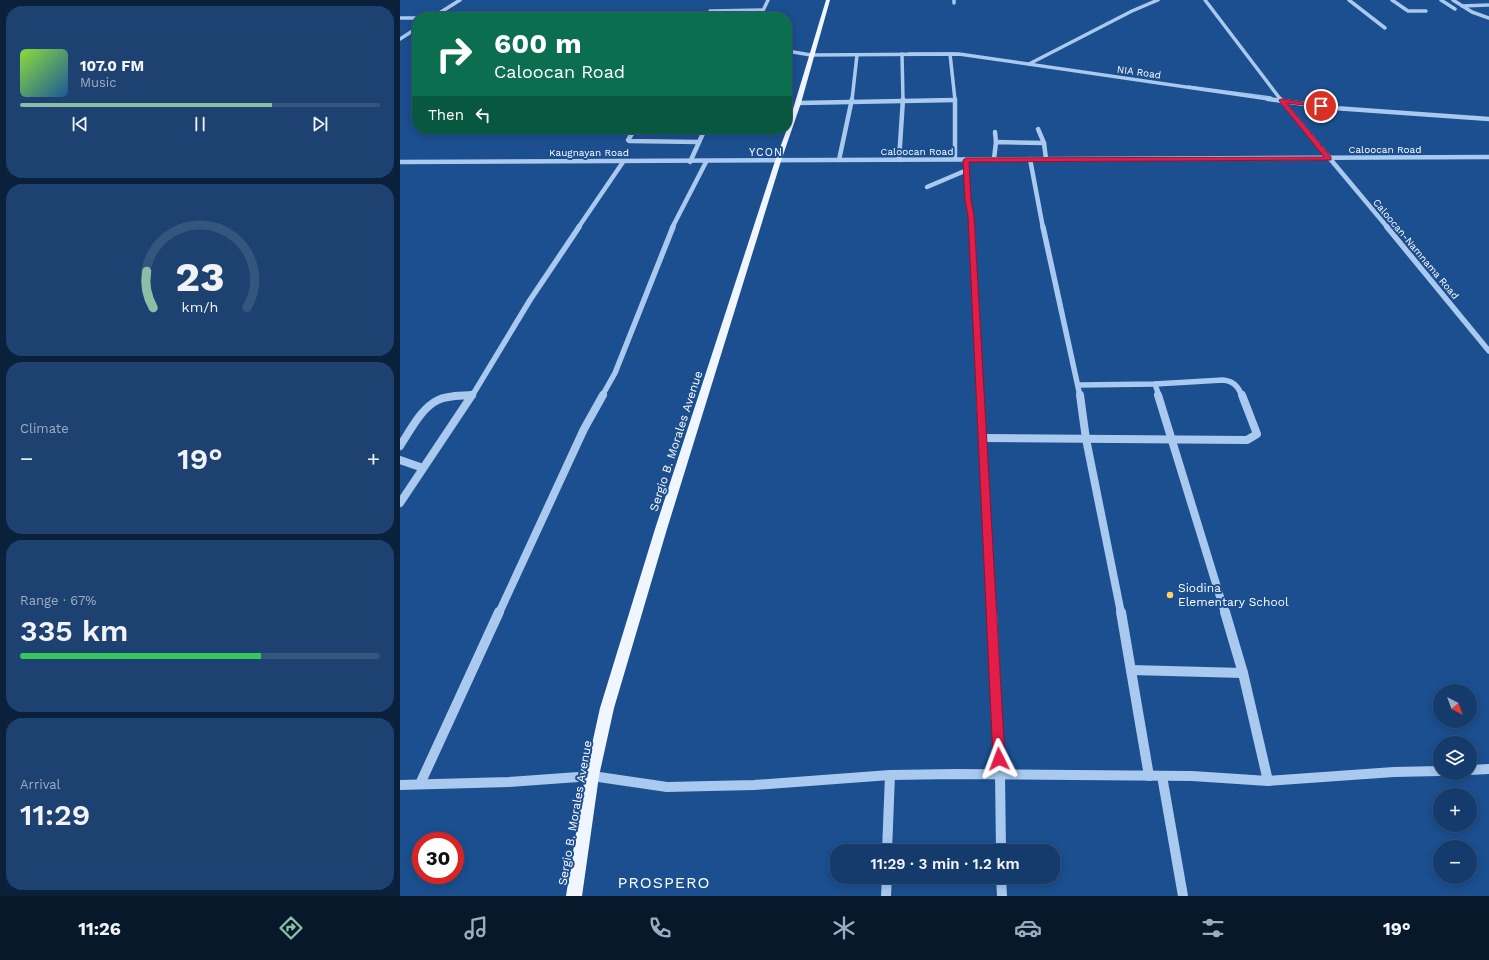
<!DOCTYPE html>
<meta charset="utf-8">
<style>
:root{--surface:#143b6b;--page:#1d4271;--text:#f1f3f6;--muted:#9dadc1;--line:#33557e;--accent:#8abfa5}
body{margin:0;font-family:"Work Sans",sans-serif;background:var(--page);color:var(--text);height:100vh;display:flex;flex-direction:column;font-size:15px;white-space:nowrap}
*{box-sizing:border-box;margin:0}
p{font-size:13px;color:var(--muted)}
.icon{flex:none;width:22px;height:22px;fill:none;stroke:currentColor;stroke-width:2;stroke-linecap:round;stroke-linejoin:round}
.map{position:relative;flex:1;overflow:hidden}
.sheet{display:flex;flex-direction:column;gap:6px;padding:6px;background:#0b203b;width:400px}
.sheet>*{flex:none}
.top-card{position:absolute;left:12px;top:12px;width:380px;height:122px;border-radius:16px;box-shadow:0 2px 10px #0003,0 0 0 1px var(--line);background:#0b6e4f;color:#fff;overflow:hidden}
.needle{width:26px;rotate:139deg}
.buttons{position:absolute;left:1033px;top:684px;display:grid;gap:8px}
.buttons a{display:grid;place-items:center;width:44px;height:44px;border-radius:50%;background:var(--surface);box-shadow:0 2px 10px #0003,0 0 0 1px var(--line);font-size:20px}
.speed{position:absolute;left:12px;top:832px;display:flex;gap:8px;font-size:20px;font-weight:700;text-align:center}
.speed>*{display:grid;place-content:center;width:52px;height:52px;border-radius:50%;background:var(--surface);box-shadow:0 2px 10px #0003,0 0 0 1px var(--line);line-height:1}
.speed .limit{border:6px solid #d22;background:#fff;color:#111}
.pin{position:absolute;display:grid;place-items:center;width:34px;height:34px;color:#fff;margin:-17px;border:2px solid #fff;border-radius:50%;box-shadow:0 1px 4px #0007}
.me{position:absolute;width:44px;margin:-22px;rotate:357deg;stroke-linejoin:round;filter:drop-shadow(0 0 3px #0008)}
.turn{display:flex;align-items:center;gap:14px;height:84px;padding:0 16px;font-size:18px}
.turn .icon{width:52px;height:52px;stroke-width:2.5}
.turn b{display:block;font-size:28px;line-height:34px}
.then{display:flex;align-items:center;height:38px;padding:0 16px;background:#0003;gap:8px;font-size:15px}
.big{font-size:30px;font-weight:600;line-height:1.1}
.sheet .card{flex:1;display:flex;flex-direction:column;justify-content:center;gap:6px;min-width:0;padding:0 14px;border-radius:16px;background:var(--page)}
.sheet .dial{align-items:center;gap:0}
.dial svg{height:104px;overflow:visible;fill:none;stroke:var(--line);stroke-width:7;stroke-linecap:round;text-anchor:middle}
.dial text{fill:var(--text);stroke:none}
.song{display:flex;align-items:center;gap:12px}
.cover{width:48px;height:48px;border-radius:6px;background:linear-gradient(135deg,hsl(90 70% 55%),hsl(210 70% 35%))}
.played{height:4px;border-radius:2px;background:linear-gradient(90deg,var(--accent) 70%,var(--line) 70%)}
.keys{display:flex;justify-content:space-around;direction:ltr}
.heat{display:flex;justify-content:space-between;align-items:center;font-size:22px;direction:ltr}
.charge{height:6px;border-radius:3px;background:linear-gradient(90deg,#34c759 67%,var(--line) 0)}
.trip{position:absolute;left:430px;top:844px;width:230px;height:40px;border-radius:16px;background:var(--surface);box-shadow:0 2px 10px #0003,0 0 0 1px var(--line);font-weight:600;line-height:40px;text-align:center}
.menu{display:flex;height:64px;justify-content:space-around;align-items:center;background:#08182b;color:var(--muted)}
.menu .icon{width:28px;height:28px}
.menu .on{color:var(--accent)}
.menu b{font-size:18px;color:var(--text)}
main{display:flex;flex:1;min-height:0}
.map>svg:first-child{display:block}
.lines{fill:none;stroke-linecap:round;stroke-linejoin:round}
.stream{stroke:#9cc4f0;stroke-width:1.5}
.minor-far4{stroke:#a9c9ee;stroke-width:3.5}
.minor-far3{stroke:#a9c9ee;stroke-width:4.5}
.minor-far2{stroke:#a9c9ee;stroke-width:5.5}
.minor-far1{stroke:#a9c9ee;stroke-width:8}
.minor{stroke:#a9c9ee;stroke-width:10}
.major{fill:#f0f6ff;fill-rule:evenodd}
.route{fill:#e11d48;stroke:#92132f}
.poi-dot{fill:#ffd166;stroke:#1b4f8f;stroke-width:1.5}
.labels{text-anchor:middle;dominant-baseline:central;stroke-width:4;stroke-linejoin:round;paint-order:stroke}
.far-street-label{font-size:10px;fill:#fff;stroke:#1b4f8f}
.far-neighbourhood-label{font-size:11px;letter-spacing:1px;fill:#fff;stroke:#1b4f8f}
.street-label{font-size:12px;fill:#fff;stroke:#1b4f8f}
.poi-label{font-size:12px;fill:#fff;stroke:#1b4f8f;text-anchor:start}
.near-neighbourhood-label{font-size:16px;letter-spacing:1px;fill:#fff;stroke:#1b4f8f}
</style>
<main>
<section class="sheet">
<div class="card">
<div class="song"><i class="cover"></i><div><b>107.0 FM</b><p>Music</p></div></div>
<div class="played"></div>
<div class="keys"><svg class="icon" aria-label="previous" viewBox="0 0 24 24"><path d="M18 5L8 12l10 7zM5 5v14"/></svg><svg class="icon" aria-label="pause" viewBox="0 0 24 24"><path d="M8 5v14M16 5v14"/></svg><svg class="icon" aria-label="next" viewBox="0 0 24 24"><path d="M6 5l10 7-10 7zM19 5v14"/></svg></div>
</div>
<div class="card dial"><svg viewBox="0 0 100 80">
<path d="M14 69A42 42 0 1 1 86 69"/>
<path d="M14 69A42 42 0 0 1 9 41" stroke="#8abfa5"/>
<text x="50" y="56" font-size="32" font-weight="700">23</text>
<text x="50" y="72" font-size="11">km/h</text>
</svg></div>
<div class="card"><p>Climate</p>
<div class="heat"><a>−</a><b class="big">19°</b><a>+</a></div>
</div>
<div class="card"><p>Range · 67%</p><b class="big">335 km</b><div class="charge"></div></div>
<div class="card"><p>Arrival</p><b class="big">11:29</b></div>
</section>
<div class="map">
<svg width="1089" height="896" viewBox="0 0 1089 896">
<rect width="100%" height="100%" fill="#1b4f8f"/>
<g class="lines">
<g class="stream">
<path d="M 508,53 L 556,53"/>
<path d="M 788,86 L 871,97"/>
</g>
<g class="minor-far4">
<path d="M 554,0 L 554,3"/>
<path d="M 805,0 L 881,100"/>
<path d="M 949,0 L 985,28"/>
<path d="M 992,0 L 1008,11 L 1026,11"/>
<path d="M 1041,0 L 1055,9"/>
<path d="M 1053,0 L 1072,12 L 1089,18"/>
<path d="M 1062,6 L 1088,5"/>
<path d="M 310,11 L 363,10"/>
<path d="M 33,17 L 60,0"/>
<path d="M 360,17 L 368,0"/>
<path d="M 0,18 L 17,18"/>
<path d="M 0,39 L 17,28"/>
<path d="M 387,51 L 411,55 L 559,54 L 875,100"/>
<path d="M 502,54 L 503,100"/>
<path d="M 550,54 L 555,100"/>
<path d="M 629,64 L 732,11 L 758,0"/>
<path d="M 452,100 L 457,55"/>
</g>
<g class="minor-far3">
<path d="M 555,99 L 555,159"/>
<path d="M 868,99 L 934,108 L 1089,119"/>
<path d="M 880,99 L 988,228"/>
<path d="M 398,103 L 555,100"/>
<path d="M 235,129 L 228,140 L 229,141 L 299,142"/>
<path d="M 638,129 L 644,143 L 646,159"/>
<path d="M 595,132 L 596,142"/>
<path d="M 594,159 L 596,142 L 644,143"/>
<path d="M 630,159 L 643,228"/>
<path d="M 439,160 L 452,99"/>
<path d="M 499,160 L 503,99"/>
<path d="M 566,160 L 568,200 L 572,228"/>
<path d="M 0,162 L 1089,157"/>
<path d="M 290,162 L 305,129"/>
<path d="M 527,187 L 567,170"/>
<path d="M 178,228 L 223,162"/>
<path d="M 272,228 L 306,162"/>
</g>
<g class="minor-far2">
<path d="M 572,227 L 580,396"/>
<path d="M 643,227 L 680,396"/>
<path d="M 987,227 L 1089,351"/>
<path d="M 755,384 L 759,396"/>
<path d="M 679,385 L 755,384 L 823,380 C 833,381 838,386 842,396"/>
<path d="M 63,396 L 72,395"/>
<path d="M 72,396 L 130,300 L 179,227"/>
<path d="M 202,396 L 215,373 L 273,227"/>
</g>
<g class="minor-far1">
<path d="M 580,395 L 592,613"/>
<path d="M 680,395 L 686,439 L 721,613"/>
<path d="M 758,395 L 825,613"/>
<path d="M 583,438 L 847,440 L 857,434 L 842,395"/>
<path d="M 0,446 C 10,431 21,408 38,400 C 48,395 61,396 72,395"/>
<path d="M 0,460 L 23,468"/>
<path d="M 0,503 L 72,395"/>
<path d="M 99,613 L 184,429 L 203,395"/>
</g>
<g class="minor">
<path d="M 592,612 L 600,774 L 601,851"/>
<path d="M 721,612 L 749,776"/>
<path d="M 825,612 L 843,673 L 868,781"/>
<path d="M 731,670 L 843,673"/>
<path d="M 1070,770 L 1089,769"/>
<path d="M 762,776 L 783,896"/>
<path d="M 20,784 L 99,612"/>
<path d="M 0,785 L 109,782 L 192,776 L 267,787 L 354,785 L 490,775 L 556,774 L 792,776 L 868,781 L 994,772 L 1040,771"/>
<path d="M 487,851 L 490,775"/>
<path d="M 601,877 L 602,896"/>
<path d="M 486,896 L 487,877"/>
</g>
<path class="major" d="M 426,0 L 430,0 L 401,103 L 381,161 L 267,529 L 214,708 L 199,776 L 182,896 L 166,896 L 185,776 L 200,708 L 255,529 L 375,161 L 387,129 Z"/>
</g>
<path class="route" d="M 882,99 L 922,105 L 923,106 L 921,107 L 886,103 L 931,157 L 931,160 L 569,162 L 571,200 L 574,216 L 605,759 L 603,763 L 599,765 L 594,763 L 593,759 L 568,216 L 565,200 L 563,160 L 566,158 L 924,157 L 880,102 L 879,100 Z"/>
<circle class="poi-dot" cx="770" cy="595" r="4"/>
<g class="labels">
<g class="far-street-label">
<text transform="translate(739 72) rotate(8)">NIA Road</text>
<text x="985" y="149">Caloocan Road</text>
<text x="517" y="151">Caloocan Road</text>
<text x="189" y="152">Kaugnayan Road</text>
<text transform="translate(1016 249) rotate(50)">Caloocan-Namnama Road</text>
</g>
<g class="far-neighbourhood-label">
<text x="366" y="152">YCON</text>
</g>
<g class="street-label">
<text transform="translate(276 441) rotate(-72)">Sergio B. Morales Avenue</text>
<text transform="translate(175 813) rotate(-80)">Sergio B. Morales Avenue</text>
</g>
<g class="poi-label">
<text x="778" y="588">Siodina<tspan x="778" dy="14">Elementary School</tspan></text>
</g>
<g class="near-neighbourhood-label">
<text x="264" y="882">PROSPERO</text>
</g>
</g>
</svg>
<div class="buttons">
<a><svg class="needle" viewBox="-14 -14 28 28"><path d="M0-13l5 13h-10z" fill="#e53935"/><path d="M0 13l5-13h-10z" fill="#9dadc1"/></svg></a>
<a><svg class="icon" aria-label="layers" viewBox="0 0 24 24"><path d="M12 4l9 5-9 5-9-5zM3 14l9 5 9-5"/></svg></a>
<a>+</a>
<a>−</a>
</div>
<div class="speed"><div class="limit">30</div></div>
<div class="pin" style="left:921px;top:106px;background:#d93025"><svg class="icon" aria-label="arrive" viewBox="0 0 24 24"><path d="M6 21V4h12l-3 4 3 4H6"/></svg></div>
<svg class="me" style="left:599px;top:759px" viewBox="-20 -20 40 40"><path d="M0-17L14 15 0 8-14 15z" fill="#e11d48" stroke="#fff" stroke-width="4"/></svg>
<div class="trip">11:29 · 3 min · 1.2 km</div>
<div class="top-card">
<div class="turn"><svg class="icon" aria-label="right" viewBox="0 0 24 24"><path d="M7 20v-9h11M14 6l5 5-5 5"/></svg><div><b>600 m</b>Caloocan Road</div></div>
<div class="then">Then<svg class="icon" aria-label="left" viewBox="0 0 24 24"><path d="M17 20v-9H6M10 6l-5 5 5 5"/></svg></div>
</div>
</div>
</main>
<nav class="menu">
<b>11:26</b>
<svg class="icon on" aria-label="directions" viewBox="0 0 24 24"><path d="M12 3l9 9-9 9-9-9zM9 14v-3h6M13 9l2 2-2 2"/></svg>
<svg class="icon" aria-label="music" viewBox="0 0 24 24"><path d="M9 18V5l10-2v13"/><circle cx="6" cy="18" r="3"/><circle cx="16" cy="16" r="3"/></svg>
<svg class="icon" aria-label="phone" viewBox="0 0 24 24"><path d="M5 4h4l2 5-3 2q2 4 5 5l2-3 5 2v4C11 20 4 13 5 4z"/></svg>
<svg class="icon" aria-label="climate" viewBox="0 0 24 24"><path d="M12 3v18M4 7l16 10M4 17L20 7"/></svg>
<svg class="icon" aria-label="car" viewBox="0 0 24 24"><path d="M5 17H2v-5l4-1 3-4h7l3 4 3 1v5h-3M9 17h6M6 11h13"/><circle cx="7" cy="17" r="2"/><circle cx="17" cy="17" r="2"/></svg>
<svg class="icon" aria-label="filters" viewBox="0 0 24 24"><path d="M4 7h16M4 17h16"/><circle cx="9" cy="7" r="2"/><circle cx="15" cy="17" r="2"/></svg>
<b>19°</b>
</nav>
